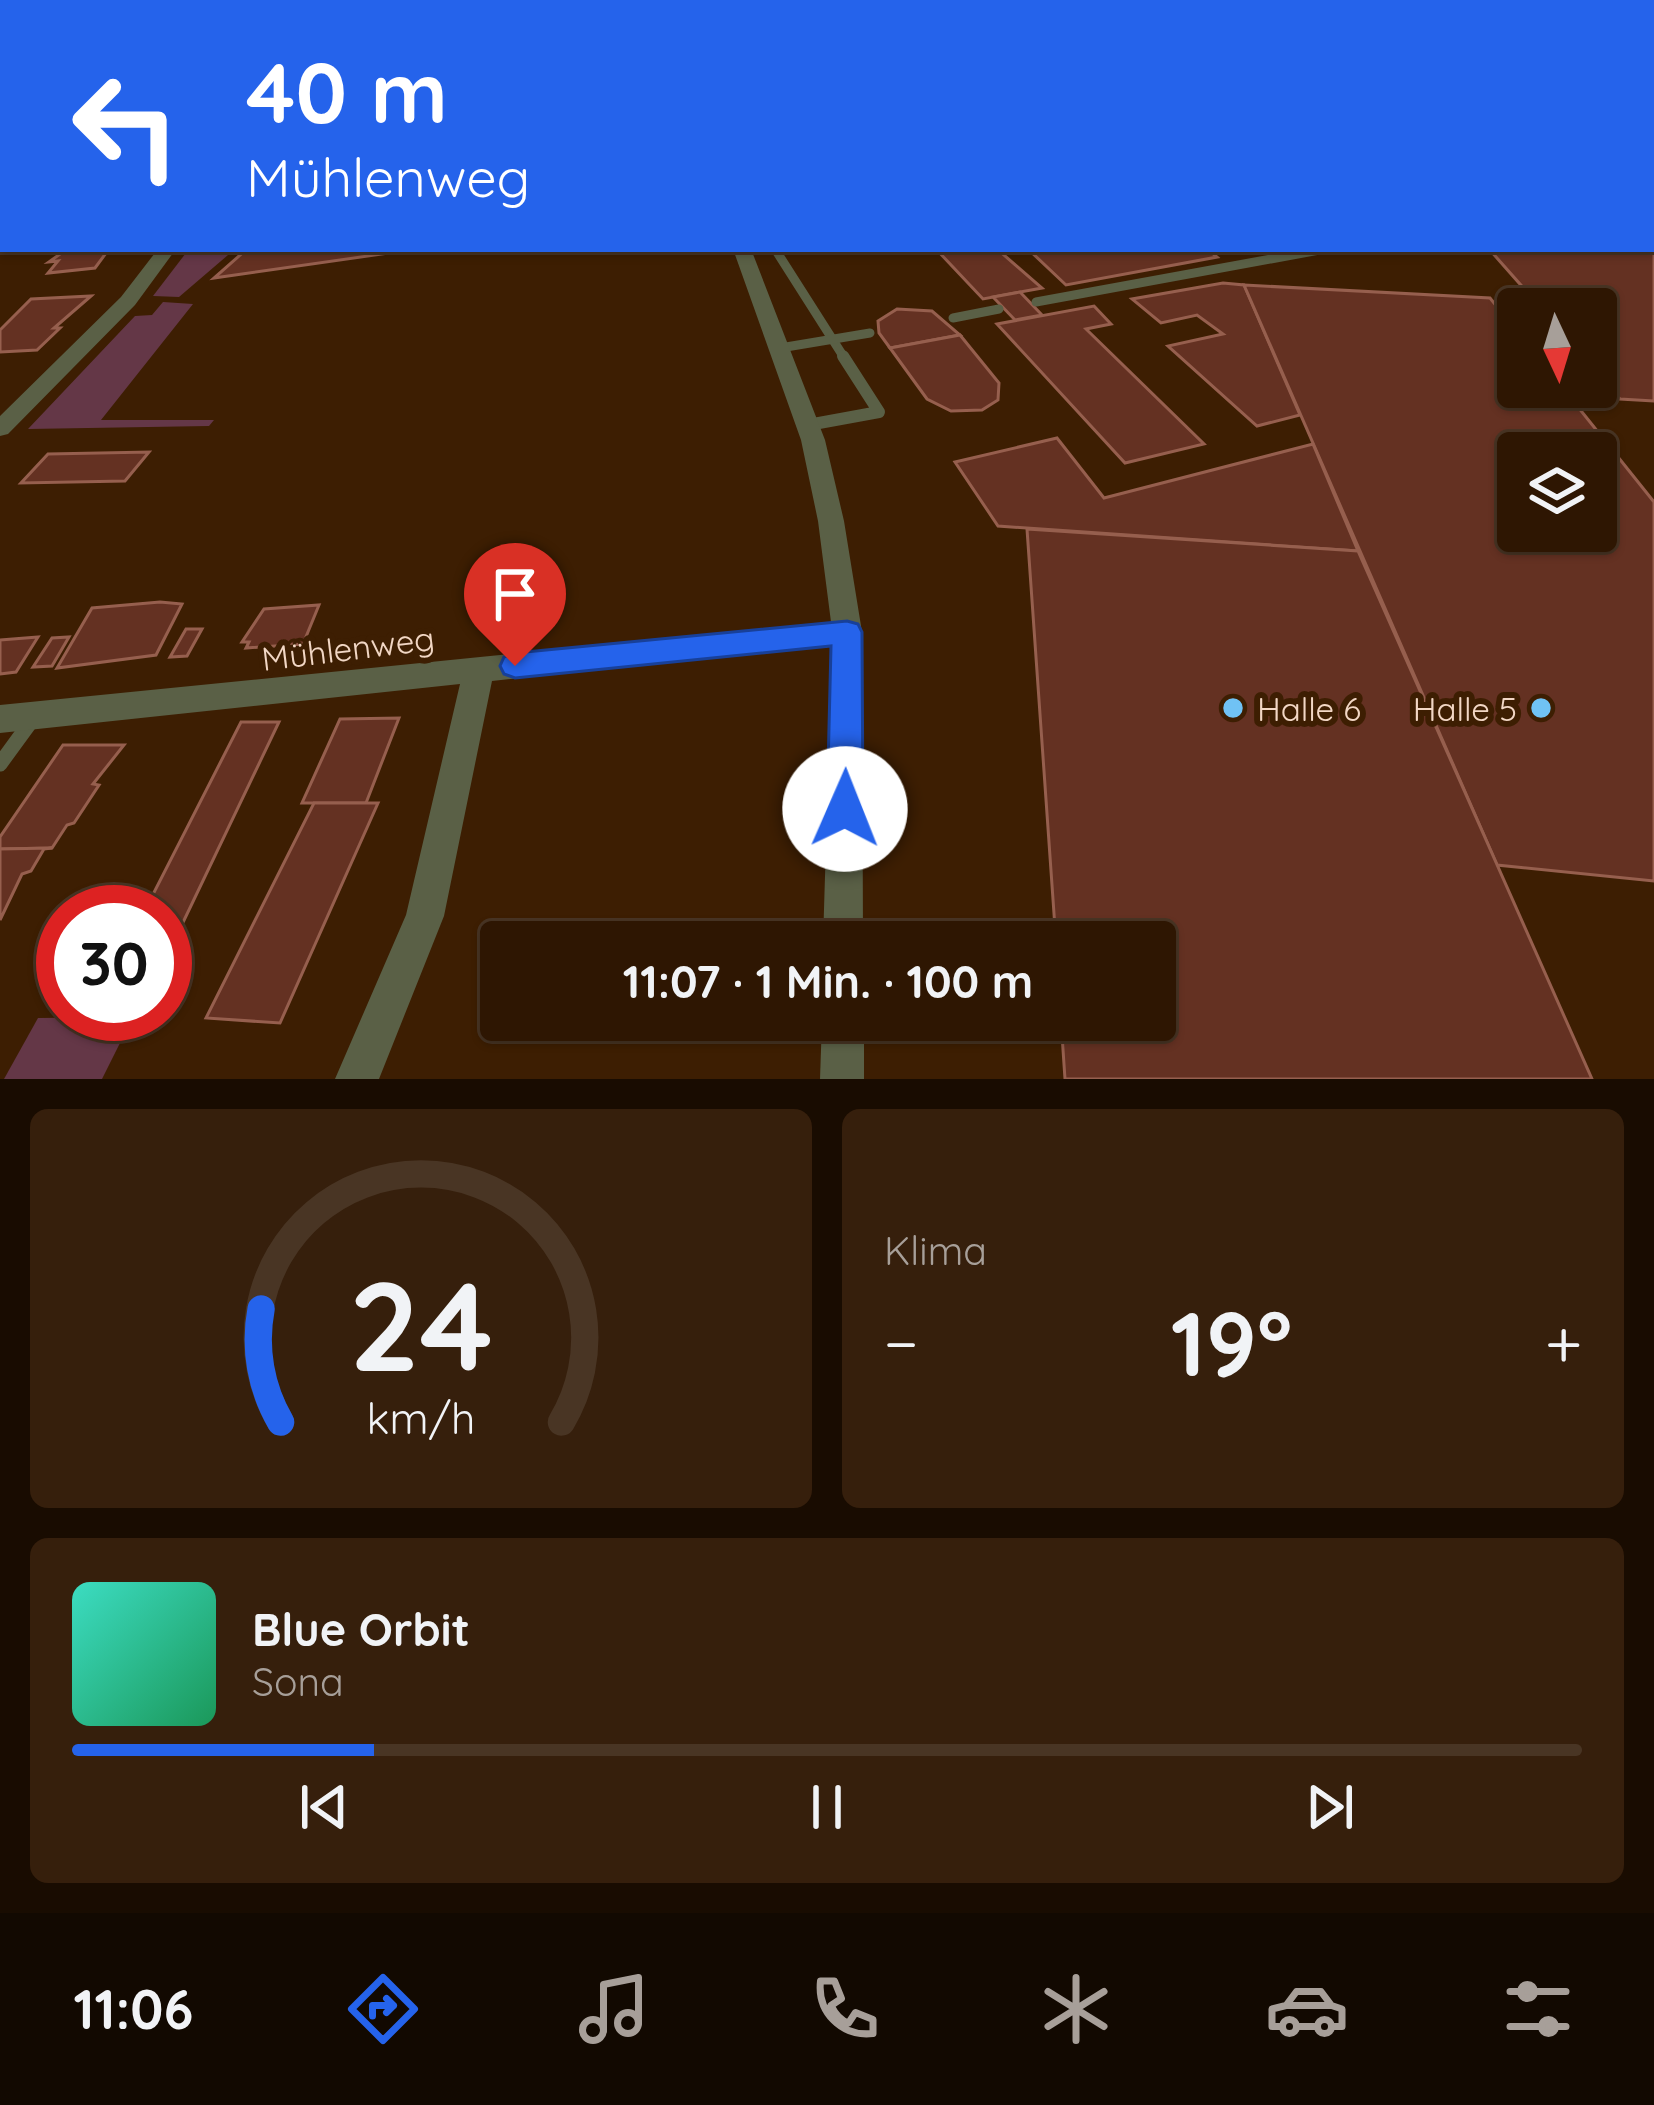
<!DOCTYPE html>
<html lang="de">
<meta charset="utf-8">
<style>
:root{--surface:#2e1602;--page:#361f0c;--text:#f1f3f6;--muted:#a79f99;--line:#493524;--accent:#2563eb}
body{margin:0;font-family:Quicksand,sans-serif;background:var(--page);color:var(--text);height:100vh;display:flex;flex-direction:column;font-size:45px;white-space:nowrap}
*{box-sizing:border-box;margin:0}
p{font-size:39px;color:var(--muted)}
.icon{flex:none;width:66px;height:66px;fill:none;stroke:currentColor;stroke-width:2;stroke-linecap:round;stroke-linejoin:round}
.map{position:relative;height:1079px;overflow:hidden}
.details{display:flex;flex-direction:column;gap:30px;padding:30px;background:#190c01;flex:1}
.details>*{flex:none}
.hud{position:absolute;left:0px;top:0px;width:1656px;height:252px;box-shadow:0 3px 9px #0004,0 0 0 3px var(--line);background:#2563eb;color:#fff;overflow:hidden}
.needle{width:78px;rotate:176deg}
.buttons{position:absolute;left:1497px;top:288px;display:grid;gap:24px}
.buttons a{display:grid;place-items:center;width:120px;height:120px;border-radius:12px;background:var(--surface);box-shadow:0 3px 9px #0004,0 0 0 3px var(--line);font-size:60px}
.speed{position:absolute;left:36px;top:885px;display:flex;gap:24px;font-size:60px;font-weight:700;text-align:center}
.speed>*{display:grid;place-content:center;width:156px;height:156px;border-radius:50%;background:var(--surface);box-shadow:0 3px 9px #0004,0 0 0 3px var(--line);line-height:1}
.speed .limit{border:18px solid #d22;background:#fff;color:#111}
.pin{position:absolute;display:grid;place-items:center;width:102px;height:102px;color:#fff;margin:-123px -51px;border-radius:50% 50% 50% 0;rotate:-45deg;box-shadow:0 0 12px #0007}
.pin .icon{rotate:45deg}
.me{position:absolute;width:132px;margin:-66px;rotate:1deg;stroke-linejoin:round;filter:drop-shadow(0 0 9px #0008)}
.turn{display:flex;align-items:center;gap:42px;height:252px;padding:0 48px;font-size:54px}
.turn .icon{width:156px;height:156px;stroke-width:2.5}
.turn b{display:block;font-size:84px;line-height:102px}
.big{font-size:90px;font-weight:700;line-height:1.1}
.details .widget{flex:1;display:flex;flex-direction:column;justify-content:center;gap:18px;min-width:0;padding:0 42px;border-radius:18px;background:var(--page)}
.details .dial{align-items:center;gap:0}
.dial svg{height:312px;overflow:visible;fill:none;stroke:var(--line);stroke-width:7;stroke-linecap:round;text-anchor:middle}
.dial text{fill:var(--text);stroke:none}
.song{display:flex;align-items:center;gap:36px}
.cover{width:144px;height:144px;border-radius:18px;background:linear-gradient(135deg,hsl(170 70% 55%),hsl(150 70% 35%))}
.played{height:12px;border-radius:6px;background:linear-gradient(90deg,var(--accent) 20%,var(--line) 20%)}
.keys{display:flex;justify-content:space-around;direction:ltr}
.heat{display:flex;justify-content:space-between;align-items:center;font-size:66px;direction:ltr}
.details .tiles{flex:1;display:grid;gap:30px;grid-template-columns:1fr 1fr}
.widget:last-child{grid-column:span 2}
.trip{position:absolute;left:480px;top:921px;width:696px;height:120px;border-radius:12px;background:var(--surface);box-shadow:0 3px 9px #0004,0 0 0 3px var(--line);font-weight:700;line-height:120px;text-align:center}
.tabs{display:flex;height:192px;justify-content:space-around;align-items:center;background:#120901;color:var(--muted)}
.tabs .icon{width:84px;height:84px}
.tabs .selected{color:var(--accent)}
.tabs b{font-size:54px;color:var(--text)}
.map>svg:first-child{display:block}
.green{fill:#643747}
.building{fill:#643122;stroke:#965f4e;stroke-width:3;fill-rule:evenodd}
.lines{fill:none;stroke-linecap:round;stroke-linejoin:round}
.service-far3{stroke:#5a6046;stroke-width:6}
.service-far2{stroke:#5a6046;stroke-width:9}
.service-far1{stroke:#5a6046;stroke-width:12}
.service{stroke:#5a6046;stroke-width:15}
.minor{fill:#5a6046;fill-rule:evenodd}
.rail{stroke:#a88b75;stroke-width:4.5;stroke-dasharray:9 9;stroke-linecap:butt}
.route{fill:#2563eb;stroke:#184099;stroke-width:3}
.poi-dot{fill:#70c2f4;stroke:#3d1e02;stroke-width:4.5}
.labels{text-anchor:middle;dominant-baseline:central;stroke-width:12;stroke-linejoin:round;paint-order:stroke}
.street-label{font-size:33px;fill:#f2d7c5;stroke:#3d1e02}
.poi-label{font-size:33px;fill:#f2d7c5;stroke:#3d1e02;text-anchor:start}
</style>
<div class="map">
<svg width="1654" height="1079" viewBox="0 0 1654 1079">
<rect width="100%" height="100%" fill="#3d1e02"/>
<g class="green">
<path d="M 189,249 L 235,249 L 179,297 L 153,296 Z"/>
<path d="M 163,302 L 193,304 L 101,420 L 214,420 L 209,426 L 28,429 L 135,316 L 152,315 Z"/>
<path d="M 133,1017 L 102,1079 L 4,1079 L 38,1018 Z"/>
</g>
<g class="building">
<path d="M 1654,213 L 1654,401 L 1620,399 L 1596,371 L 1596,309 L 1542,309 L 1489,249 L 1653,249 Z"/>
<path d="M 67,249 L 109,249 L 95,268 L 48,273 L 58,261 L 49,262 Z"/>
<path d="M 247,249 L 389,249 L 389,253 L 214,278 Z"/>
<path d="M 936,249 L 997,249 L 1042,288 L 983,299 Z"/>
<path d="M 1028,249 L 1207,249 L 1217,257 L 1066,285 Z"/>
<path d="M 1223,283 L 1244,285 L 1300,415 L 1257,426 L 1168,346 L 1223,334 L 1197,315 L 1161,323 L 1132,299 Z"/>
<path d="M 1244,285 L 1490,298 L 1518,333 L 1518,387 L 1562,387 L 1654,502 L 1654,881 L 1497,865 ZM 1518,453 L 1596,453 L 1596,531 L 1518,531 Z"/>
<path d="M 1020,292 L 1042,315 L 1015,320 L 993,297 Z"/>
<path d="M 91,296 L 54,328 L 60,328 L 37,350 L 0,352 L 0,330 L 31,299 Z"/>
<path d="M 1094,306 L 1111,324 L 1086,329 L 1204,444 L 1125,463 L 997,324 Z"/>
<path d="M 897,309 L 932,311 L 960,335 L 890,348 L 879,333 L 878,321 Z"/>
<path d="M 960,335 L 999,383 L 998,400 L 982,410 L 951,411 L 927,399 L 890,348 Z"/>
<path d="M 1057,438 L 1104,498 L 1313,444 L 1358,551 L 998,526 L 955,462 Z"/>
<path d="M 149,452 L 125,481 L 21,483 L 48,454 Z"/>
<path d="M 1027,529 L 1358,551 L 1592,1079 L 1065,1079 L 1061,1020 L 1155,1020 L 1155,942 L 1056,942 Z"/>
<path d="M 160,602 L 182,604 L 156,655 L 57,668 L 92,608 Z"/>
<path d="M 319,605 L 303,644 L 246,648 L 249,642 L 242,642 L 264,609 Z"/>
<path d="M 186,629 L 202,629 L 187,656 L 170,657 Z"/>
<path d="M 38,637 L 16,672 L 0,674 L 0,640 Z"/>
<path d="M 69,637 L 52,666 L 33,667 L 52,638 Z"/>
<path d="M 399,718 L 366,803 L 302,803 L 340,719 Z"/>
<path d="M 241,722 L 279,722 L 165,960 L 165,912 L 144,912 Z"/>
<path d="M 63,745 L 124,745 L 93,784 L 99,785 L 74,823 L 67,825 L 52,848 L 0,849 L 0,837 Z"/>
<path d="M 314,803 L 378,803 L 280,1023 L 206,1018 Z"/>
<path d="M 52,848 L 44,849 L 31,871 L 22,874 L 0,920 L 0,849 Z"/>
</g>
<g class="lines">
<path class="service-far3" d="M 1026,3 L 1055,0"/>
<g class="service-far2">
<path d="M 775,249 L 845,359"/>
<path d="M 1036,302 L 1325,249"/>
<path d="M 953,318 L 999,309"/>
<path d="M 780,348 L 870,333"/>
</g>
<path class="service-far1" d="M 808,425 L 879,412 L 843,356"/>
<path class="service" d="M 0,764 L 35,716"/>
<g class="minor">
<path d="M 315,0 L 326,0 L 328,3 L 317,3 Z"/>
<path d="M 499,0 L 509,0 L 510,3 L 500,3 Z"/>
<path d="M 676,0 L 747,0 L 751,3 L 680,3 Z"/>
<path d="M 1464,0 L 1476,0 L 1478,3 L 1466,3 Z"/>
<path d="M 1563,0 L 1576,0 L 1578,3 L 1565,3 Z"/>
<path d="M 1653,47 L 1654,48 L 1654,56 L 1653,55 Z"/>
<rect x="0" y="73" width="3" height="8"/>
<rect x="1653" y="84" width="1" height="8"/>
<rect x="1653" y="193" width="1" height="10"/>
<path d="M 158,249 L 176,249 L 135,305 L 8,434 L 0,436 L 0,416 L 121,297 Z"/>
<path d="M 733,249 L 751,249 L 825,440 L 844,521 L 862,632 L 863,942 L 823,942 L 832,645 L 492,681 L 444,916 L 379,1079 L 335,1079 L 406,915 L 460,684 L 0,733 L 0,705 L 831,622 L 818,521 L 801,440 Z"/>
<path d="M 822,1020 L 864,1020 L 864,1079 L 820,1079 Z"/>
</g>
<g class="rail">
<path d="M 1154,3 L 1183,0"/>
<path d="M 1217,3 L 1244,0"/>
</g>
</g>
<path class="route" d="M 847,621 L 858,624 L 862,632 L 863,809 L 857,821 L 845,826 L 832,821 L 827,809 L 831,646 L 515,678 L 504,674 L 500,666 L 504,657 L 515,653 Z"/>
<g class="poi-dot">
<circle cx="1233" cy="708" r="12"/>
<circle cx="1541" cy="708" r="12"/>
</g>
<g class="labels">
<g class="street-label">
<text transform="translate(348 648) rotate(-7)">Mühlenweg</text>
</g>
<g class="poi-label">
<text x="1257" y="708">Halle 6</text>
<text x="1517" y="708" text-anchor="end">Halle 5</text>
</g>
</g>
</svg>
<div class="buttons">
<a><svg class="needle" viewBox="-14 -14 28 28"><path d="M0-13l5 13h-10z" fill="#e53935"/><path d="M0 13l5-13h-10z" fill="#a79f99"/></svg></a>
<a><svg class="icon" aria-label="layers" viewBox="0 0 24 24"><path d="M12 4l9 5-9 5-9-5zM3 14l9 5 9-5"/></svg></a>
</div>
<div class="speed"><div class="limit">30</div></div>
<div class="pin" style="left:515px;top:666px;background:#d93025"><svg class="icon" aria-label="arrive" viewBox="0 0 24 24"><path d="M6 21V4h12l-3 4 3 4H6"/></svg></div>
<svg class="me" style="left:845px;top:809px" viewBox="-20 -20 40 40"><circle r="19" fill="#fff"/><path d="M0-13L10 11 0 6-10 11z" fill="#2563eb"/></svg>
<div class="trip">11:07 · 1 Min. · 100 m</div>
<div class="hud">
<div class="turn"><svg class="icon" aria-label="left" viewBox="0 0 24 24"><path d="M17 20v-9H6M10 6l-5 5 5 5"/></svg><div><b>40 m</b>Mühlenweg</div></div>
</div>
</div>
<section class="details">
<div class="tiles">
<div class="widget dial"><svg viewBox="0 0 100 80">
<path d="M14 69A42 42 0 1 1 86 69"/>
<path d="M14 69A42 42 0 0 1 9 40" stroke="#2563eb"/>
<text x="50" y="56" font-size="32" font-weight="700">24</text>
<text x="50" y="72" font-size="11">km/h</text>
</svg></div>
<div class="widget"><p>Klima</p>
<div class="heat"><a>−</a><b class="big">19°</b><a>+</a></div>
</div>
<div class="widget">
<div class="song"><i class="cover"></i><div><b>Blue Orbit</b><p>Sona</p></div></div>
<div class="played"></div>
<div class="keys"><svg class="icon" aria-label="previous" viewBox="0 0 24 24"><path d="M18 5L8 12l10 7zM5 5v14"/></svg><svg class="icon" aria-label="pause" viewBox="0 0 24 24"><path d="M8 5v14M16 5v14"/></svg><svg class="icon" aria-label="next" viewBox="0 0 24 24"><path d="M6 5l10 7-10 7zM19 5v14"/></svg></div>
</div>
</div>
</section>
<nav class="tabs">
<b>11:06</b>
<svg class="icon selected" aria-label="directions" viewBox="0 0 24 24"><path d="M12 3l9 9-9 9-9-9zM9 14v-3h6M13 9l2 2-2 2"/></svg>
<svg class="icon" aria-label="music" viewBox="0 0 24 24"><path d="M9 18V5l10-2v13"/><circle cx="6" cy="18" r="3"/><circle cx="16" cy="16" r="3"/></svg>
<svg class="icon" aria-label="phone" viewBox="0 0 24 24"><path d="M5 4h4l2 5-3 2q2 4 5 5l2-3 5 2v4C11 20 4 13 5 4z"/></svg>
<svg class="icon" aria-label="climate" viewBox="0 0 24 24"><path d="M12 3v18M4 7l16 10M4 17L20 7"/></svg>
<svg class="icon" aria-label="car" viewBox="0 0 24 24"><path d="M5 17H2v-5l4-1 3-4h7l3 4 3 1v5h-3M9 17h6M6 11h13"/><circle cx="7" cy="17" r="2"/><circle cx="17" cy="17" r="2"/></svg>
<svg class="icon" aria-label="filters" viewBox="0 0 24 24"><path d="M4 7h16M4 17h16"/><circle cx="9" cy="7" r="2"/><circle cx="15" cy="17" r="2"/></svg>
</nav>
